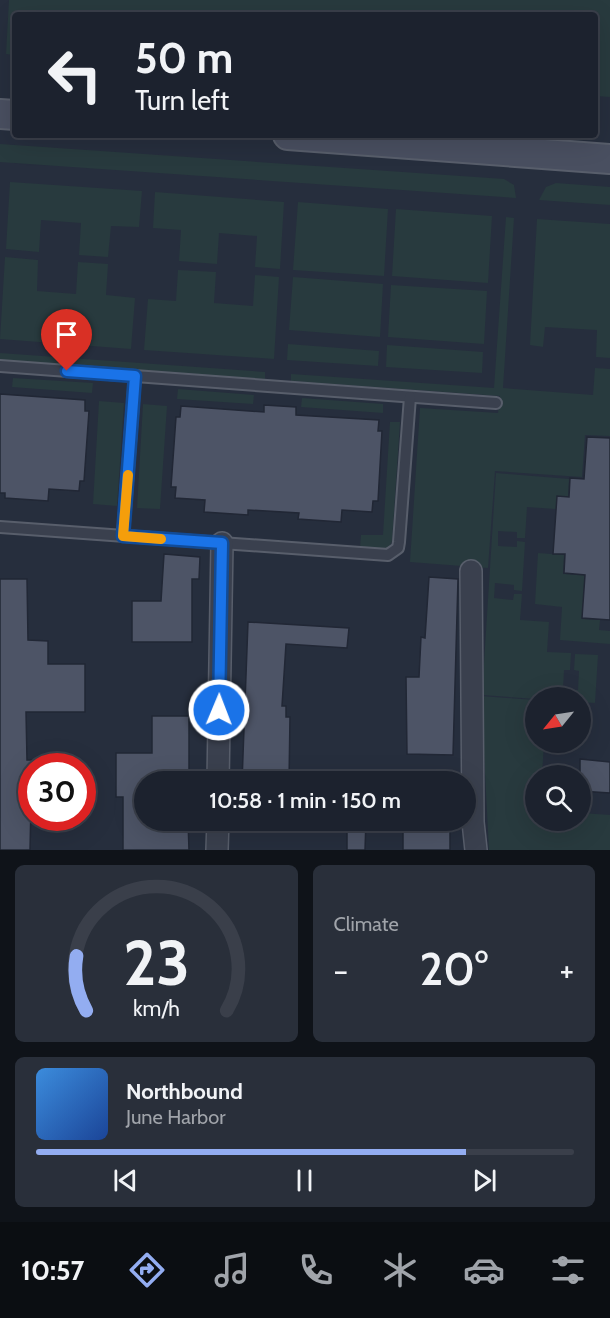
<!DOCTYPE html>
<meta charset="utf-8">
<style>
:root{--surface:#1c222e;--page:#292f3a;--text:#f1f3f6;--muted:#a0a4aa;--line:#3a3f4a;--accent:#93adf1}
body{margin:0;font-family:Cabin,sans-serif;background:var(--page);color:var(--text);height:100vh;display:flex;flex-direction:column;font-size:22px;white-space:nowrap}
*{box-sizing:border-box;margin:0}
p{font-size:20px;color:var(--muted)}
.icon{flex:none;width:33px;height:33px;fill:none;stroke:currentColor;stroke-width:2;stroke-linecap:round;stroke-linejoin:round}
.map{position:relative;height:850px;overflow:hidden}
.sheet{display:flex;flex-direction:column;gap:15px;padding:15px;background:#0f1319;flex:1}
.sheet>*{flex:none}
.hud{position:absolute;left:12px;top:12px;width:586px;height:126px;border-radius:6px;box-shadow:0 6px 24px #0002,0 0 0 2px var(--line);background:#1c222e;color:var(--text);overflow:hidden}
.needle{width:39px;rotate:240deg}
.tools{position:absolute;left:525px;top:687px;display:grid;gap:12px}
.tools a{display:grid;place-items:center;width:66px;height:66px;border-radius:50%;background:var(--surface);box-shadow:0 6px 24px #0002,0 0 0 2px var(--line);font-size:30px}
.speed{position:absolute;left:18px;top:753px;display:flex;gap:12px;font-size:30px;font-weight:700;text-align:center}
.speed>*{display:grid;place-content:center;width:78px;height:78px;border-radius:50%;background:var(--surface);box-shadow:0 6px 24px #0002,0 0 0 2px var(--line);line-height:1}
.speed .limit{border:9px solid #d22;background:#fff;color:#111}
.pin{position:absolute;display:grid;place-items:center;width:51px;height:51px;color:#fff;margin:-62px -26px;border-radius:50% 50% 50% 0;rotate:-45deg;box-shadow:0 0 6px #0007}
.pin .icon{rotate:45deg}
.me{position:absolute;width:66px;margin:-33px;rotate:1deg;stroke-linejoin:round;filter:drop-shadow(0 0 4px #0008)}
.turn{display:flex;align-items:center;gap:21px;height:126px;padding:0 24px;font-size:27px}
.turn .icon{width:78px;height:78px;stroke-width:2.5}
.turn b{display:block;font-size:42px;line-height:51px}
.big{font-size:45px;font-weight:600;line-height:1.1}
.sheet .widget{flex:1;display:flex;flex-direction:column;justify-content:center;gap:9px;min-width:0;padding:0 21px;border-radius:9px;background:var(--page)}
.sheet .dial{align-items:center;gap:0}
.dial svg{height:156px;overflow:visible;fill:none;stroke:var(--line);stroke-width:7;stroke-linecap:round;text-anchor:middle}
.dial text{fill:var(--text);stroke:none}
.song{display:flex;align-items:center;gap:18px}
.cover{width:72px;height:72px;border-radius:9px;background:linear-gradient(135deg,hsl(210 70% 55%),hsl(220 70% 35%))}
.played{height:6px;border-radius:3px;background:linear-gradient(90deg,var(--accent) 80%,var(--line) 80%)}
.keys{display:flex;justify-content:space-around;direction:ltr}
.heat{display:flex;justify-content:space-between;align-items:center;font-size:33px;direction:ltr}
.sheet .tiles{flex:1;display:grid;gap:15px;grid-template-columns:1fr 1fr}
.widget:last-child{grid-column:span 2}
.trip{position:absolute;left:134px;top:771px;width:342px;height:60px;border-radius:30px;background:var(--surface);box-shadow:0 6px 24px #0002,0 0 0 2px var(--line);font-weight:600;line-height:60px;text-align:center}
.menu{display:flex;height:96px;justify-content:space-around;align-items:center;background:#0b0e12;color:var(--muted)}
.menu .icon{width:42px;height:42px}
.menu .selected{color:var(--accent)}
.menu b{font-size:27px;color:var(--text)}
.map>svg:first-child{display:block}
.green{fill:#283a3e}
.building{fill:#4d5466;stroke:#212735;stroke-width:1.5}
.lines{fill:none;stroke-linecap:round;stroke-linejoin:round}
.lane-casing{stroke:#585e6b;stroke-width:14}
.street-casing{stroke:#585e6b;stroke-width:24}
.secondary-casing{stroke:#585e6b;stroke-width:32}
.lane{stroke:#3a404e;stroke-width:10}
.street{stroke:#3a404e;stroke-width:21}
.secondary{stroke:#494f60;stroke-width:28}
.route-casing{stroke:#114b97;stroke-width:15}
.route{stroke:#1a73e8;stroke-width:10}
.slow{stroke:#f59e0b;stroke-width:10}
</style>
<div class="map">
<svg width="610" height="850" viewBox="0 0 610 850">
<rect width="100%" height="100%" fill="#262e3d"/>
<g class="green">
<path d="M 9,0 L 610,0 L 610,97 L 596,96 L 596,15 L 15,15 L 15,55 L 6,54 Z"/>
<path d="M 0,144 L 504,179 L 514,185 L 516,198 L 0,162 Z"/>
<path d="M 10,182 L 142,191 L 139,227 L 111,226 L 108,257 L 79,255 L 81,223 L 41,220 L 39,252 L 6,249 Z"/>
<path d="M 556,183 L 610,187 L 610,205 L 539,200 L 546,187 Z"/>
<path d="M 155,192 L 284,202 L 280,269 L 255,267 L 257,236 L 219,233 L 217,264 L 179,261 L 181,230 L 153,228 Z"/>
<path d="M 298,202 L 388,209 L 384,276 L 293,270 Z"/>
<path d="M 396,209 L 492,216 L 488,283 L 392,276 Z"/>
<path d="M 506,217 L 514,218 L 503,388 L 593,395 L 595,368 L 610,369 L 610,436 L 585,435 L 582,477 L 495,471 L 488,568 L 410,562 L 420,408 L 498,413 L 500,396 L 291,381 L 291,374 L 494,388 Z"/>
<path d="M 537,219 L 610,224 L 610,358 L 596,357 L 597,330 L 545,327 L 543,347 L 530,345 Z"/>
<path d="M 5,257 L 38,260 L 37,291 L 76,294 L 78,262 L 108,264 L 106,295 L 135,298 L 131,349 L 0,339 Z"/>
<path d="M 178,270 L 216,272 L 214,303 L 253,306 L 255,275 L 279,277 L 274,359 L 144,350 L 148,299 L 176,301 Z"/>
<path d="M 293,277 L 383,284 L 380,337 L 289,330 Z"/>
<path d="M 391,285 L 487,291 L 484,344 L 388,337 Z"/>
<path d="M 288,344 L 379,351 L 378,366 L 287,360 Z"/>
<path d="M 387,345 L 483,352 L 482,373 L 386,367 Z"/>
<path d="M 0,353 L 265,372 L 265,379 L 0,360 Z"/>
<path d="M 13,378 L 93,383 L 92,393 L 12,387 Z"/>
<path d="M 178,389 L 254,395 L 253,404 L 177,399 Z"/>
<path d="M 302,398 L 383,404 L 383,413 L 301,407 Z"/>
<path d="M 99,401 L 124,403 L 117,506 L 93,504 Z"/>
<path d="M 143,404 L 167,406 L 160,509 L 137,508 Z"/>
<path d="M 390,422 L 400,422 L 392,541 L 389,547 L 383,549 L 360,548 L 361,535 L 383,535 Z"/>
<path d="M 496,473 L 569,479 L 568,497 L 557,496 L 556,509 L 527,507 L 525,538 L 517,538 L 517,532 L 498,531 L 498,546 L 517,547 L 517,541 L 525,542 L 522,591 L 514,590 L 514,585 L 495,583 L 494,598 L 513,600 L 514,594 L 522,594 L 520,620 L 549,622 L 547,652 L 571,653 L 570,670 L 564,670 L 563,689 L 578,690 L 579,671 L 574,670 L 575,654 L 598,655 L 595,703 L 581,702 L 580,698 L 535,699 L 482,695 Z"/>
<path d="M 538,553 L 564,555 L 563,574 L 585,575 L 582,619 L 600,620 L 599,630 L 610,631 L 610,644 L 560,640 L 562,607 L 535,604 Z"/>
<path d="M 481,696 L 535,700 L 536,742 L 544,743 L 542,775 L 536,776 L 536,820 L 580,820 L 581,813 L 610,815 L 610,850 L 489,850 Z"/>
</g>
<g class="building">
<path d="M 0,394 L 85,400 L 85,411 L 89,411 L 84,481 L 80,481 L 79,491 L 49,489 L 48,501 L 5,498 L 5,493 L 0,493 Z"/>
<path d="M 264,405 L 296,407 L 296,415 L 379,420 L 378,431 L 382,431 L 378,501 L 373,501 L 372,512 L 342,510 L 341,522 L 298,519 L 299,513 L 248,510 L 248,515 L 204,512 L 205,500 L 175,498 L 176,487 L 171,487 L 176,417 L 180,417 L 181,406 L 264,412 Z"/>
<path d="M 587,437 L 610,438 L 610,620 L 582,618 L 585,575 L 564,573 L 565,554 L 553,554 L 557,496 L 569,497 L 570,478 L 584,479 Z"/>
<path d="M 164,554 L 200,557 L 199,579 L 192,579 L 192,642 L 132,642 L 132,601 L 161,601 Z"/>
<path d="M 429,577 L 458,579 L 453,755 L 407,754 L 406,677 L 419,677 L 421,637 L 425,638 Z"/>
<path d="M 0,579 L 27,579 L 28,640 L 48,641 L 48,664 L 85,664 L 85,712 L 26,712 L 27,760 L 32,760 L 30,850 L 0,850 Z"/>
<path d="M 248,622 L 349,628 L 347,648 L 286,644 L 282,706 L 286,706 L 286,717 L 290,717 L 289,782 L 242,782 Z"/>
<path d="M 152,716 L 189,716 L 189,782 L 144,782 L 144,820 L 188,820 L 189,850 L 123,850 L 123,797 L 116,797 L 116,753 L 152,753 Z"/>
<path d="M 580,759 L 610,762 L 610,793 L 580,791 Z"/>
<path d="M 347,820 L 366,820 L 365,850 L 347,850 Z"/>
<rect x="403" y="820" width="47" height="30"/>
</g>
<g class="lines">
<defs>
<g id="lane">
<path d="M 0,366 L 496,403"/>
<path d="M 0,527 L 388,555 L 398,548 L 399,542 L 410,397"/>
<path d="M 123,536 L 135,376"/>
</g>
<g id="street">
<path d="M 471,571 L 473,822 L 476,850"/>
<path d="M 218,782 L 222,543"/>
<path d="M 217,850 L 218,820"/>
</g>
<g id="secondary">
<path d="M 0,114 L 15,115"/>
<path d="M 288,135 L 610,159"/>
</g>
</defs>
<use href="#lane" class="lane-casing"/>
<use href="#street" class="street-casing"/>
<use href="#secondary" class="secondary-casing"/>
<use href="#lane" class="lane"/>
<use href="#street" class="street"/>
<use href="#secondary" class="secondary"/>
</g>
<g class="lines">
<defs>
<path id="route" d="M 67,371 L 135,376 L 123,536 L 222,543 L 219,710"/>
</defs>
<use href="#route" class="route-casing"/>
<use href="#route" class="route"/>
<path class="slow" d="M 128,475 L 123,536 L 161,539"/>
</g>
</svg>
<div class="tools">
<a><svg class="needle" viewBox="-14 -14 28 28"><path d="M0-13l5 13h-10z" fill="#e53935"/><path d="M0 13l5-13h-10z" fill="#a0a4aa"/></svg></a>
<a><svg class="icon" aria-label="search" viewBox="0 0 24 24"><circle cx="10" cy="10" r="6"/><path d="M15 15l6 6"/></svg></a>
</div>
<div class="speed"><div class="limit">30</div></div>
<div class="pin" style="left:67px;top:371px;background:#d93025"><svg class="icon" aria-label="arrive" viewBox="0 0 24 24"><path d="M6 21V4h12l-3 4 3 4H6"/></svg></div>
<svg class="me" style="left:219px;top:710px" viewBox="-20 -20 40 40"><circle r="17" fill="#1a73e8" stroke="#fff" stroke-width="3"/><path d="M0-11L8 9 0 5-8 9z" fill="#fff"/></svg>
<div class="trip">10:58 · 1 min · 150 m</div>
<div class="hud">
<div class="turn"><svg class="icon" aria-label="left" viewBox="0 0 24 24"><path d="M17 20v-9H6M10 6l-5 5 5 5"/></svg><div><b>50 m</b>Turn left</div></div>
</div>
</div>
<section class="sheet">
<div class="tiles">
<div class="widget dial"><svg viewBox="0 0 100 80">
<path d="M14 69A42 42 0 1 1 86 69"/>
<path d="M14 69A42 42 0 0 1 9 41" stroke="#93adf1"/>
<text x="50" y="56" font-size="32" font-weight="700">23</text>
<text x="50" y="72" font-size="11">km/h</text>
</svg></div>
<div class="widget"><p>Climate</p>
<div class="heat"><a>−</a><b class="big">20°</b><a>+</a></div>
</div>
<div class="widget">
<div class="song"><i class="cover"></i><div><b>Northbound</b><p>June Harbor</p></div></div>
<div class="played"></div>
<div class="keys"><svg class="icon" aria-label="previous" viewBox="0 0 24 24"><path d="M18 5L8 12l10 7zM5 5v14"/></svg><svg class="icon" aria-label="pause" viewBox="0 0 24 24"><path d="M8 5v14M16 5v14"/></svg><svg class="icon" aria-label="next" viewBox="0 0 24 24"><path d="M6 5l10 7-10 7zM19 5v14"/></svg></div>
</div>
</div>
</section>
<nav class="menu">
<b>10:57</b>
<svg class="icon selected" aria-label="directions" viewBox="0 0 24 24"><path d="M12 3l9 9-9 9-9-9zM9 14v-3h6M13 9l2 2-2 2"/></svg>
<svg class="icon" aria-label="music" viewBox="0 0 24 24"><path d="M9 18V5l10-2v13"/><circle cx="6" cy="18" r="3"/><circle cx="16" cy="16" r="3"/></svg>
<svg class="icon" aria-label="phone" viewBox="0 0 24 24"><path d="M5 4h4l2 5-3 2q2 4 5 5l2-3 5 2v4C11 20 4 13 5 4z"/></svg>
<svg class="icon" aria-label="climate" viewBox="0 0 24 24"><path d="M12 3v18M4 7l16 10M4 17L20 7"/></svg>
<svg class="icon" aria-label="car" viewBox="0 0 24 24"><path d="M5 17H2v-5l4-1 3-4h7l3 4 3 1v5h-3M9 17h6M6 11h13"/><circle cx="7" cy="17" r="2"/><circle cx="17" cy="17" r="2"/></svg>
<svg class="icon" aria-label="filters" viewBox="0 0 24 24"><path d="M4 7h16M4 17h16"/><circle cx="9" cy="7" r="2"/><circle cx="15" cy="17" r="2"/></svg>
</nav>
